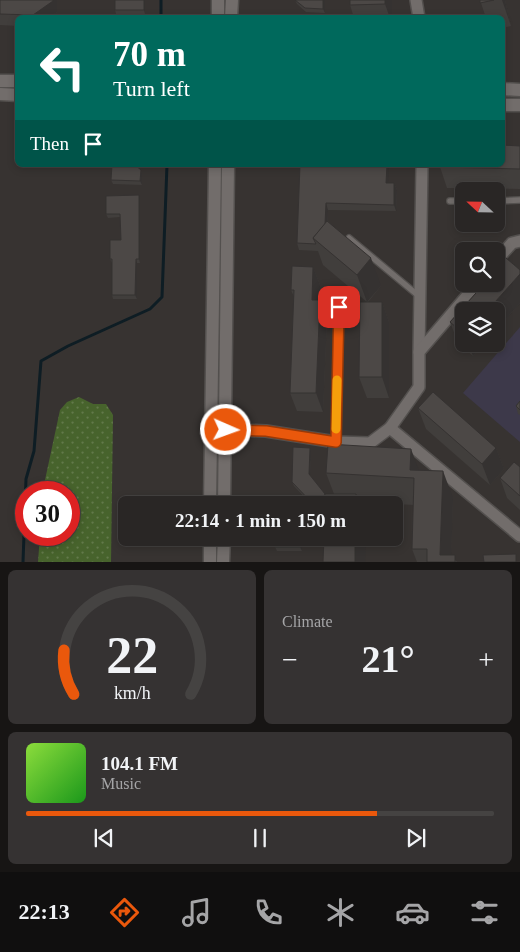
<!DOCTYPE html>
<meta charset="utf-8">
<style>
:root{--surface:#292625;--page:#353232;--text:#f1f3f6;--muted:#a5a5a7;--line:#454342;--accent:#ea580c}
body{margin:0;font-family:Georgia,serif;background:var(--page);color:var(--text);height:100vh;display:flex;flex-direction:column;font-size:19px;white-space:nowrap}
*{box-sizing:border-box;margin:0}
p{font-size:16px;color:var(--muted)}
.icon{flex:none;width:28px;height:28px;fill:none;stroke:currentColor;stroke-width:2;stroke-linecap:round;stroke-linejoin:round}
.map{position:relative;height:562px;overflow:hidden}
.drawer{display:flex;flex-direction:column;gap:8px;padding:8px;background:#171514;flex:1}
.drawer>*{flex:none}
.hud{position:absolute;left:15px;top:15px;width:490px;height:152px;border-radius:8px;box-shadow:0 2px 8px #0003,0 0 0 1px var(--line);background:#00695c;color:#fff;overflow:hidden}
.needle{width:32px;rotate:292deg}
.tools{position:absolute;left:455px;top:182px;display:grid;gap:10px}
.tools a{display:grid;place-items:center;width:50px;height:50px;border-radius:8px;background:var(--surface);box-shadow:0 2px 8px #0003,0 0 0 1px var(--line);font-size:25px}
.speed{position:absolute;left:15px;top:481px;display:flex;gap:10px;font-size:25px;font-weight:700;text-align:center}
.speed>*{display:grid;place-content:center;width:65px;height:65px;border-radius:50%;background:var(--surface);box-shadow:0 2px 8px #0003,0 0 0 1px var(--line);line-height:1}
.speed .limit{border:8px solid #d22;background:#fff;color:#111}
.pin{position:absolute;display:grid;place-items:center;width:42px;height:42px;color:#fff;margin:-21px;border-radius:10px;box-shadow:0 2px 8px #0006}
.me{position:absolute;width:55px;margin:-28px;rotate:92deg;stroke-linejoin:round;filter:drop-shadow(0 0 4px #0008)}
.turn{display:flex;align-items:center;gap:18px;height:105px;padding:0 15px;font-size:22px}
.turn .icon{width:65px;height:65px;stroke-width:2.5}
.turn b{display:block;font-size:35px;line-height:42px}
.then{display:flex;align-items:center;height:48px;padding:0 15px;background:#0003;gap:10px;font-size:19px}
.big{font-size:38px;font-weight:800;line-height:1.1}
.drawer .widget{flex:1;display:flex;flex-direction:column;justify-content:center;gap:8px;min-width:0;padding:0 18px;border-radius:8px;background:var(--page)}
.drawer .dial{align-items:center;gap:0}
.dial svg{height:130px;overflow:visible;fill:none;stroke:var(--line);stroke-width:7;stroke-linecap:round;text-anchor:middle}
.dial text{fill:var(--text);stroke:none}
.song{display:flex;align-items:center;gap:15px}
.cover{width:60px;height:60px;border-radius:8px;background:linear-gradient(135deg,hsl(90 70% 55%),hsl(120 70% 35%))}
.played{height:5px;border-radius:2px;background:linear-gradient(90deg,var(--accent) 75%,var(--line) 75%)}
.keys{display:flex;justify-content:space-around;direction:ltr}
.heat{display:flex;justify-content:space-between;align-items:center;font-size:28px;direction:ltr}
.drawer .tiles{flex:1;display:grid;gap:8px;grid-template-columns:1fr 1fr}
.widget:last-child{grid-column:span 2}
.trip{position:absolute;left:118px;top:496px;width:285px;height:50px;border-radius:8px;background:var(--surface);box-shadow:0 2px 8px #0003,0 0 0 1px var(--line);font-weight:800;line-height:50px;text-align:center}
.dock{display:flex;height:80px;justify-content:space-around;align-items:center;background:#100f0f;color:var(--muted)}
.dock .icon{width:35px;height:35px}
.dock .on{color:var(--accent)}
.dock b{font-size:22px;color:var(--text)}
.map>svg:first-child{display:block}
.education{fill:#3d394a}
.grass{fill:url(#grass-dots)}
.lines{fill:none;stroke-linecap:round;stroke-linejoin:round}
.stream{stroke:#0e1d24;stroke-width:3}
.lane-casing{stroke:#53504e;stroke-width:8}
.street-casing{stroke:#53504e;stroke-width:14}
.secondary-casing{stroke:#53504e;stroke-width:15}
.lane{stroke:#726d6b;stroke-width:5.5}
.street{stroke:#726d6b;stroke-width:11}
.secondary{stroke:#726d6b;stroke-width:12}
.wall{fill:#413e3c}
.shaded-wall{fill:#353231}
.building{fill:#4c4846;stroke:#353231}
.route-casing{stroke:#983908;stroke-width:12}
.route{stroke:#ea580c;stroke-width:9}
.slow{stroke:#f59e0b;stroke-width:9}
</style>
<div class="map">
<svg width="520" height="562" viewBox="0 0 520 562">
<defs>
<pattern id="grass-dots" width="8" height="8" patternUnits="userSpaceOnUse" patternTransform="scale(1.25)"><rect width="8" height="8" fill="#47632c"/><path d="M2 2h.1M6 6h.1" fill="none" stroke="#62794a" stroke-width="1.8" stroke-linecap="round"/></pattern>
</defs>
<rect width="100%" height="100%" fill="#373331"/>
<path class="education" d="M 520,327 L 520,442 L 463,393 Z"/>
<path class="grass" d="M 79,397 L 93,404 L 106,404 L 113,415 L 111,562 L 38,562 L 40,535 L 69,535 L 69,492 L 44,492 L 45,480 L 60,410 L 67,402 Z"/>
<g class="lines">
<g class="stream">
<path d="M 161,18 L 161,0"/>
<path d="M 23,562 L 26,479 L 34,451 L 41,361 L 68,346 L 150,309 L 162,297 L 167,165"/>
</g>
<defs>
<g id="lane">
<path d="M 450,201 L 464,201"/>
<path d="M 496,201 L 520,200"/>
<path d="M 349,238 L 420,297"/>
<path d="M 336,442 L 339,307"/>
</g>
<g id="street">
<path d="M 416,0 L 419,18"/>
<path d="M 496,261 L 512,243 L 520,241"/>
<path d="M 419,352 L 422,165"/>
<path d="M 390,428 L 520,536"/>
<path d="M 211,429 L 266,431 L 336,442 L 370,443 L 390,428 L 419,387 L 419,352 L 477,284"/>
</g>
<g id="secondary">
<path d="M 218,18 L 218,0"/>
<path d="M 231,18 L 232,0"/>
<path d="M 0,81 L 18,81"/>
<path d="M 502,89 L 520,90"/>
<path d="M 0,94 L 18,95"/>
<path d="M 502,105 L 520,105"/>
<path d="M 210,505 L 215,165"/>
<path d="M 224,505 L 228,165"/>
<path d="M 210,562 L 210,538"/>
<path d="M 223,562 L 224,538"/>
</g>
</defs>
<use href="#lane" class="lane-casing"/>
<use href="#street" class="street-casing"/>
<use href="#secondary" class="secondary-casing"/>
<use href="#lane" class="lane"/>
<use href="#street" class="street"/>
<use href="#secondary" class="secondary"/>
</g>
<g class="wall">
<path d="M 0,0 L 57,0 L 57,12 L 49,18 L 18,18 L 18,26 L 0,25 Z"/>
<path d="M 115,0 L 145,0 L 145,14 L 116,14 L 115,10 Z"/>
<path d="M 295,0 L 325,0 L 325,13 L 306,12 L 297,4 Z"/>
<path d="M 350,0 L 392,0 L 392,18 L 354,18 L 350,5 Z"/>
<path d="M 480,0 L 505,0 L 511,26 L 502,28 L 502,18 L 486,18 Z"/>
<path d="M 520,146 L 520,189 L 447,188 L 440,167 Z"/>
<path d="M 300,165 L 389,183 L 394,183 L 397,190 L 396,211 L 328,210 L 328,221 L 381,286 L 368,302 L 382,302 L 389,322 L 389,398 L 367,398 L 359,377 L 367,302 L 323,265 L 318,251 L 299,250 L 297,243 Z"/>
<path d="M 141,170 L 142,174 L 142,185 L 113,184 L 111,180 Z"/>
<path d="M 140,199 L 140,263 L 137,263 L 137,299 L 113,299 L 112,295 L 112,263 L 110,259 L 121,240 L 120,217 L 108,218 L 106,214 Z"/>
<path d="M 506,258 L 520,270 L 520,303 L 496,330 L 496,311 L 464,311 L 464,344 L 484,344 L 473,356 L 458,343 L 450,322 L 484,284 L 496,284 L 496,270 Z"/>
<path d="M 313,267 L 320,285 L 319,300 L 327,318 L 323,412 L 297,411 L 290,393 L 294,297 L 291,290 Z"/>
<path d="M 520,401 L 520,415 L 518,414 L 516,406 Z"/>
<path d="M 418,408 L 496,448 L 504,469 L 490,485 L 426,429 Z"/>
<path d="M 310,448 L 311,451 L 310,476 L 325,494 L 334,494 L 326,473 L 419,470 L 453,498 L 451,555 L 457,562 L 417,562 L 412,549 L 414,505 L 359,502 L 360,505 L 312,505 L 294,486 L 292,482 Z"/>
<path d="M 520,467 L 520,510 L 507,498 L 500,478 Z"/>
<path d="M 275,538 L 302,538 L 302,551 L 277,551 L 275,547 Z"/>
</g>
<g class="shaded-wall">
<path d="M 53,0 L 57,0 L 57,12 L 49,18 L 34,18 L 33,15 Z"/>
<path d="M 144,0 L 145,0 L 145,14 L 144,10 Z"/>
<path d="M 323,0 L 325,0 L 325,13 L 323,9 Z"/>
<path d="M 385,0 L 392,0 L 392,18 L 390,18 L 385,4 Z"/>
<path d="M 502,0 L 505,0 L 511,26 Z"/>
<path d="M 387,165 L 389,165 L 388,190 L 386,183 Z"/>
<path d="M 141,170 L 142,174 L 142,185 L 140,181 Z"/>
<path d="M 394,183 L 397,190 L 396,211 L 394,205 Z"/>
<path d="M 139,195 L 140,199 L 140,263 L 139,259 Z"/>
<path d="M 326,203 L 328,210 L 327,249 L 324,244 Z"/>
<path d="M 371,258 L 381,286 L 367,302 L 357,275 Z"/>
<path d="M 136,259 L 137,263 L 137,299 L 135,295 Z"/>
<path d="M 313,267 L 320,285 L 319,318 L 312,300 Z"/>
<path d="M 520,274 L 520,303 L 496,330 L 496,311 L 487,311 Z"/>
<path d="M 320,300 L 327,318 L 323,412 L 316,393 Z"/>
<path d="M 382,302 L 389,322 L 389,398 L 382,377 Z"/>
<path d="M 468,344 L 484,344 L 473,356 Z"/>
<path d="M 310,448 L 311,451 L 310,478 L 309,474 Z"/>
<path d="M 496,448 L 504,469 L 490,485 L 482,464 Z"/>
<path d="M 411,449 L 421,476 L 414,478 L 410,470 Z"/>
<path d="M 443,471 L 453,498 L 451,562 L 440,555 Z"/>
<path d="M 356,494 L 360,505 L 356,505 Z"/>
<path d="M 301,538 L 302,538 L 302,551 L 300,547 Z"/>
<path d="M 355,538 L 366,538 L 365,562 L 355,562 Z"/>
</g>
<g class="building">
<path d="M 0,0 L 53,0 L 53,1 L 33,15 L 0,14 Z"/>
<rect x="115" y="0" width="29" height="10"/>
<path d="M 295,0 L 323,0 L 323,9 L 305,8 Z"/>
<path d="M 350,0 L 385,0 L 385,4 L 350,5 Z"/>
<path d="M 480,0 L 494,0 L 480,3 Z"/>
<path d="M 502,145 L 520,146 L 520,169 L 440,167 L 440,165 L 502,165 Z"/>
<path d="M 112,165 L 135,165 L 141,170 L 140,181 L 111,180 Z"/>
<path d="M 300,165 L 387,165 L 386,183 L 394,183 L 394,205 L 326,203 L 325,224 L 313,238 L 316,244 L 297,243 Z"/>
<path d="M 139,195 L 139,259 L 136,259 L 135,295 L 112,295 L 112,259 L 110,259 L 110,240 L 121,240 L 120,214 L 106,214 L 106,196 Z"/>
<path d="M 327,221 L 371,258 L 357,275 L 313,238 Z"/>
<path d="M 506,258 L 520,270 L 520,274 L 487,311 L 464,311 L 464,334 L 450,322 L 484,284 L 496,284 L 496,270 Z"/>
<path d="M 292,266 L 313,267 L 312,300 L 320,300 L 316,393 L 290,393 L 294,290 L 291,290 Z"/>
<path d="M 360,302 L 382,302 L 382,377 L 359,377 Z"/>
<path d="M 433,392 L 496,448 L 482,464 L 418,408 Z"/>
<path d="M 520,401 L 520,410 L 516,406 Z"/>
<path d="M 328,444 L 411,449 L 410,470 L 443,471 L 440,555 L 455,555 L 455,562 L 427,562 L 427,549 L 412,549 L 414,478 L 326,473 Z"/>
<path d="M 293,447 L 310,448 L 309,474 L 325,494 L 325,502 L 323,505 L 314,505 L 292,482 Z"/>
<path d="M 514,462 L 520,467 L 520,496 L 500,478 Z"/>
<path d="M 325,494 L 356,494 L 356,505 L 324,505 Z"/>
<path d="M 275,538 L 301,538 L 300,547 L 275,547 Z"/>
<path d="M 324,538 L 355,538 L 355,562 L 323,562 Z"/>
<path d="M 516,554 L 516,562 L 484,562 L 483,555 Z"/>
</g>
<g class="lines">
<defs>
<path id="route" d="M 226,430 L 266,431 L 336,442 L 339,307"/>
</defs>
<use href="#route" class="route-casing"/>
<use href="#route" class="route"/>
<path class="slow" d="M 336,429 L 337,380"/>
</g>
</svg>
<div class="tools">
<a><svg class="needle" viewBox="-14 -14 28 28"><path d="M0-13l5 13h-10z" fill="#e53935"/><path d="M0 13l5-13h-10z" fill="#a5a5a7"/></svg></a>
<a><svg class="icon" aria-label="search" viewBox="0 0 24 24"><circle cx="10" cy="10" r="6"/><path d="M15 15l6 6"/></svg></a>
<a><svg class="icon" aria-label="layers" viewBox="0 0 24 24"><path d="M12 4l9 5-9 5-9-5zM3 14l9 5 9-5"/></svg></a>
</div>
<div class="speed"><div class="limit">30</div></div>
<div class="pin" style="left:339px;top:307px;background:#d93025"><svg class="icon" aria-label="arrive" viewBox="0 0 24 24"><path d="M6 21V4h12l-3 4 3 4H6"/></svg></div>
<svg class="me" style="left:226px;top:430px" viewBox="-20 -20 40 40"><circle r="17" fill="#ea580c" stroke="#fff" stroke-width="3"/><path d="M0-11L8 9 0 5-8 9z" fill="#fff"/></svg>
<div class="trip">22:14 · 1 min · 150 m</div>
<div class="hud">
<div class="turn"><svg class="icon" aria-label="left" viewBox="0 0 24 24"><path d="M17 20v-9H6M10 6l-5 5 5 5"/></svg><div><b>70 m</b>Turn left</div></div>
<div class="then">Then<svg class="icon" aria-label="arrive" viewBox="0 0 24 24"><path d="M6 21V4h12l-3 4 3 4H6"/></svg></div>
</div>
</div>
<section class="drawer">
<div class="tiles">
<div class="widget dial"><svg viewBox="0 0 100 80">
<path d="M14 69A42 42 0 1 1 86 69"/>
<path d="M14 69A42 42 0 0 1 8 42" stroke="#ea580c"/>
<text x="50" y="56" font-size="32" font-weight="700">22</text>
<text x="50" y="72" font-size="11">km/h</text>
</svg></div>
<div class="widget"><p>Climate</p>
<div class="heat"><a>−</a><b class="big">21°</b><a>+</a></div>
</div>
<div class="widget">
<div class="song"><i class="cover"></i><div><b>104.1 FM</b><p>Music</p></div></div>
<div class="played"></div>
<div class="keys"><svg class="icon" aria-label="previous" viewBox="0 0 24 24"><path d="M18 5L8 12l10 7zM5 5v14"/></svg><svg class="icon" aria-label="pause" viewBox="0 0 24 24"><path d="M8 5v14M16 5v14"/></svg><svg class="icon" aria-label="next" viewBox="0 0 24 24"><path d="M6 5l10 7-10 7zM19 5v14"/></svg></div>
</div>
</div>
</section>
<nav class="dock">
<b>22:13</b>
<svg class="icon on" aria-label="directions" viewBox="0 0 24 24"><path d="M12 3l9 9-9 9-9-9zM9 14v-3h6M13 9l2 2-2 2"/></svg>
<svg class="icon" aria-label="music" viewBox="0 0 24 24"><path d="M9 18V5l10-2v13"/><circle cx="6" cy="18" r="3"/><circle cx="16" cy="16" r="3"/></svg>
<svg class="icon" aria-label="phone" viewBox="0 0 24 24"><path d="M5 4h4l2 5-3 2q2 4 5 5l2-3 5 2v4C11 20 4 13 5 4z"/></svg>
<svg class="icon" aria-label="climate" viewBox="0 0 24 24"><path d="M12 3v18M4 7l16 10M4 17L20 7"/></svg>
<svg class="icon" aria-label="car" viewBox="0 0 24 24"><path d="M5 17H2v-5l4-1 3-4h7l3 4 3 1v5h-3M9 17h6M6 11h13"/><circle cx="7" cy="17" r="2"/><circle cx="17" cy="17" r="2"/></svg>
<svg class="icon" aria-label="filters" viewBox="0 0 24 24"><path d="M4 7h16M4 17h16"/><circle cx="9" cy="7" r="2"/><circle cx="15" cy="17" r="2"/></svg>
</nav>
